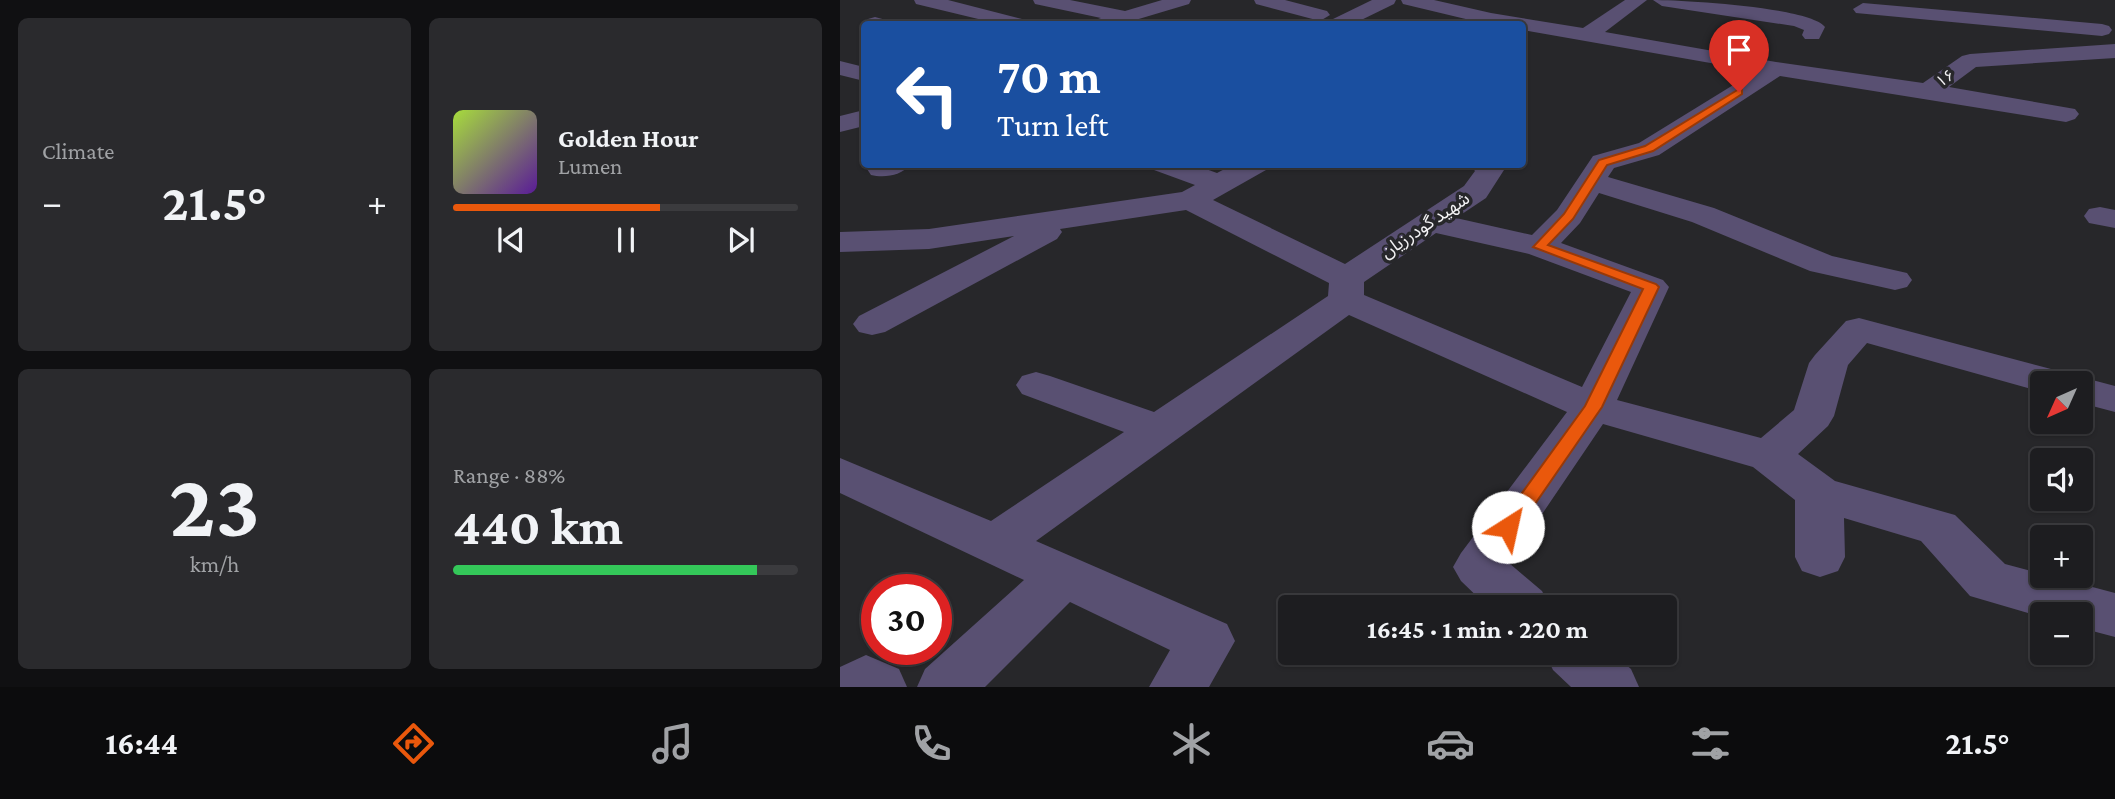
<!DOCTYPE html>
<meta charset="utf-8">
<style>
:root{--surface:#1d1d20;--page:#2a2a2d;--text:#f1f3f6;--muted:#a0a2a5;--line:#3b3b3e;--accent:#ea580c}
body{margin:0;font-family:"Crimson Pro","Noto Sans Arabic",serif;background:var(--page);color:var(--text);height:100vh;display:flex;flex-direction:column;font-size:26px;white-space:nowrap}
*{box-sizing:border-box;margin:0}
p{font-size:23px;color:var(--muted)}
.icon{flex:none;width:38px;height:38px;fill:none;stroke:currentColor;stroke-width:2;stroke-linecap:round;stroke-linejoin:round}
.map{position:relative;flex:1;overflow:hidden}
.side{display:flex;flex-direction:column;gap:18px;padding:18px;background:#101012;width:840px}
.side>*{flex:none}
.banner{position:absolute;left:21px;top:21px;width:665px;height:147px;border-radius:7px;box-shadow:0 2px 5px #0004,0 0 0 2px var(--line);background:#1a4fa0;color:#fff;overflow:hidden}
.needle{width:46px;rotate:225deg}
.tools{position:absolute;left:1190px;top:371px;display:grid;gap:14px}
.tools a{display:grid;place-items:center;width:63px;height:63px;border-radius:7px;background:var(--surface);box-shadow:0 2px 5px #0004,0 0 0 2px var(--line);font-size:35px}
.speed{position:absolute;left:21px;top:574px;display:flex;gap:14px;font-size:35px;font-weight:700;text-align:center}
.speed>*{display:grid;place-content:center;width:91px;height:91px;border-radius:50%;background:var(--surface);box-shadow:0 2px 5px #0004,0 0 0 2px var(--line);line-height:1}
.speed .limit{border:10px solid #d22;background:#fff;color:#111}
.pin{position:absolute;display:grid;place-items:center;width:60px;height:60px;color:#fff;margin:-72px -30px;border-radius:50% 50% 50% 0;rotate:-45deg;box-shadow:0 0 7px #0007}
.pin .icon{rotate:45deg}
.me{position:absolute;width:77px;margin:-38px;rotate:35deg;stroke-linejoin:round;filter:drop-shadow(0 0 5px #0008)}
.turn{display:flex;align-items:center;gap:24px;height:147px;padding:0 21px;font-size:32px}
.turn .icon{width:91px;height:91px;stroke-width:2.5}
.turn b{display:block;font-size:49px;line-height:60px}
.big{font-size:52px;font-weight:700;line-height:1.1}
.side .widget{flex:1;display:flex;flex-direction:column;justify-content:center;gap:10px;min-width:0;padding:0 24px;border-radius:10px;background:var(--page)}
.side .dial{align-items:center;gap:0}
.dial b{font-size:91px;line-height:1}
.song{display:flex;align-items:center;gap:21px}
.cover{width:84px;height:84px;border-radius:10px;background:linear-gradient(135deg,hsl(80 70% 55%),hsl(270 70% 35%))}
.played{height:7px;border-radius:4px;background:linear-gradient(90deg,var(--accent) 60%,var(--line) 60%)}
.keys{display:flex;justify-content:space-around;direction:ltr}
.heat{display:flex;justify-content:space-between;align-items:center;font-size:38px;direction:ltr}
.charge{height:10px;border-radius:5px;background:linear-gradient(90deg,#34c759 88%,var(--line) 0)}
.side .tiles{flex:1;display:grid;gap:18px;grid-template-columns:repeat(2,1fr)}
.trip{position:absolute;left:438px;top:595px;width:399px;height:70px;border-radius:7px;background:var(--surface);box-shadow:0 2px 5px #0004,0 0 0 2px var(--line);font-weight:700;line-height:70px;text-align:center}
.dock{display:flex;height:112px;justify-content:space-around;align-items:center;background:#0c0c0d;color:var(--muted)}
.dock .icon{width:49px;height:49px}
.dock .on{color:var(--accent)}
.dock b{font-size:32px;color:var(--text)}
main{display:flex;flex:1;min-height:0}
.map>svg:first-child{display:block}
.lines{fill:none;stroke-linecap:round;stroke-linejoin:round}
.minor{fill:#595072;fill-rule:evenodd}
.route{fill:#ea580c;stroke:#983908;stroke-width:2}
.labels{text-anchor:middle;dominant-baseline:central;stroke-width:7;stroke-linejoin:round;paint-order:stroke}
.far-street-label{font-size:16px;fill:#f3f2f4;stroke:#27272a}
.street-label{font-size:18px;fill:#f3f2f4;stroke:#27272a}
</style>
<main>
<section class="side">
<div class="tiles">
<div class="widget"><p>Climate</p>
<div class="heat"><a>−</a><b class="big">21.5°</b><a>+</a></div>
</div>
<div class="widget">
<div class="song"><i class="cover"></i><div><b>Golden Hour</b><p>Lumen</p></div></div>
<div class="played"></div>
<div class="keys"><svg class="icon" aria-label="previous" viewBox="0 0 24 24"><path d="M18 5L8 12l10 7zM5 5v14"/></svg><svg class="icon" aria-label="pause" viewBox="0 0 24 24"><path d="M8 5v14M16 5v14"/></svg><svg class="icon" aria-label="next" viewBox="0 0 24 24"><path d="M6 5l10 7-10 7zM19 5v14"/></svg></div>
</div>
<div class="widget dial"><b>23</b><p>km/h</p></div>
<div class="widget"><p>Range · 88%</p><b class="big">440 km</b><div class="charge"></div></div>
</div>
</section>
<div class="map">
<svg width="1275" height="687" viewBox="0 0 1275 687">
<rect width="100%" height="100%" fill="#27272a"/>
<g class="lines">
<g class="minor">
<path d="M 74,0 L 108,0 L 186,20 L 189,24 L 159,24 L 76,4 Z"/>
<path d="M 193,0 L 230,0 L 285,11 L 322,0 L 351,0 L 349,4 L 282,24 L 252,24 L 255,20 L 261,18 L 195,4 Z"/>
<path d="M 414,0 L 445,0 L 487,11 L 490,15 L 480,21 L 416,4 Z"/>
<path d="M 532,0 L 556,0 L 554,4 L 513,24 L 490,23 L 493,19 Z"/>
<path d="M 561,0 L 594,0 L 651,13 L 743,28 L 785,0 L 807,0 L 765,32 L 936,62 L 1083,83 L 1122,56 L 1130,54 L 1275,44 L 1275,58 L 1136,67 L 1109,87 L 1235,109 L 1239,114 L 1235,119 L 1226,122 L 940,76 L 819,155 L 774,168 L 768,177 L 874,208 L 992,256 L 1067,273 L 1072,280 L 1067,287 L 1055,290 L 970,271 L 852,222 L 759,193 L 740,223 L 721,243 L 823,280 L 829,287 L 777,400 L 921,438 L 954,410 L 969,363 L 975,355 L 1006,321 L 1019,318 L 1230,374 L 1234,379 L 1241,377 L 1275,386 L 1275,412 L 1241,403 L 1241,383 L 1202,383 L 1202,392 L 1027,343 L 1008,365 L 994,416 L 988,426 L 958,454 L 995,481 L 1115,515 L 1165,564 L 1275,593 L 1275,637 L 1241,628 L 1241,614 L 1202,614 L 1202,617 L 1130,596 L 1081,541 L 1004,518 L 1005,557 L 998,571 L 980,577 L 962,571 L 955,557 L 955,500 L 913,467 L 763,424 L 669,563 L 702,591 L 710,607 L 648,607 L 621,581 L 613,567 L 621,553 L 727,412 L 509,315 L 196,541 L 387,624 L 395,641 L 369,687 L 309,687 L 330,650 L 230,602 L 145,687 L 77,687 L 85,669 L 184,580 L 0,493 L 0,458 L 151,521 L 284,432 L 182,394 L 176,385 L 182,376 L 196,372 L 210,376 L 314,412 L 488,296 L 489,283 L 346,210 L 220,229 L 222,232 L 217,239 L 45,332 L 32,335 L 19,332 L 13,324 L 19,316 L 174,236 L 89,249 L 0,252 L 0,232 L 89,229 L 342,192 L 355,185 L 314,170 L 310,164 L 352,164 L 377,173 L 394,164 L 430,164 L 426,170 L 373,200 L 505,264 L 624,186 L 635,171 L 629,164 L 660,164 L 664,170 L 646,198 L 616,218 L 692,235 L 717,210 L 753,156 L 799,143 L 916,71 L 682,30 L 682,24 L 632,24 L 634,21 L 563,4 ZM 596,233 L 689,254 L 791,292 L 742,387 L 524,295 L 524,282 Z"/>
<path d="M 813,0 C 841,0 970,7 985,27 L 979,39 L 965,39 L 962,35 L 964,30 L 954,26 L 822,6 Z"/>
<path d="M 1023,3 L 1262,24 L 1269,26 L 1272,30 L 1269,34 L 1262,36 L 1016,13 L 1013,9 Z"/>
<path d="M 35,17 L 46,20 L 49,24 L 26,24 L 28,19 Z"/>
<path d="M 0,61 L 24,67 L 24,81 L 0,75 Z"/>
<path d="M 24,110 L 24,126 L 0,132 L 0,116 Z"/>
<path d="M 30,164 L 70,164 C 62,176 44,178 31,175 L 27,169 Z"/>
<path d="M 1260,207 L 1275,210 L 1275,228 L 1249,223 L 1244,216 L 1249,209 Z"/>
<path d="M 705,653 L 772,653 L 791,669 L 799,687 L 731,687 L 713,670 Z"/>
<path d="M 26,655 L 59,669 L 67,687 L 0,687 L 0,667 Z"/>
</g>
</g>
<path class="route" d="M 899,89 L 902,90 L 902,94 L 813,151 L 767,165 L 733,219 L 708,245 L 816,284 L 819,287 L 762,407 L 675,533 L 668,535 L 661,533 L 658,527 L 661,522 L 745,406 L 803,289 L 693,247 L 724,214 L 759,160 L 805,146 Z"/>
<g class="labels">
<g class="far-street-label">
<text transform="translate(1105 78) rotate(-36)">۱۶</text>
</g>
<g class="street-label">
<text transform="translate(585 225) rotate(-34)">شهید گودرزیان</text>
</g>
</g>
</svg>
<div class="tools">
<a><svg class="needle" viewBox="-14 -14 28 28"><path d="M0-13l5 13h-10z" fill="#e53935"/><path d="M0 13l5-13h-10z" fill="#a0a2a5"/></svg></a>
<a><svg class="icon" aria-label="sound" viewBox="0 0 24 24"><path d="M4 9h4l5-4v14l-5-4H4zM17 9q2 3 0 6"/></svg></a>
<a>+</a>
<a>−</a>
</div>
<div class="speed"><div class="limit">30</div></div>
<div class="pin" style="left:899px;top:92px;background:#d93025"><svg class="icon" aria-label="arrive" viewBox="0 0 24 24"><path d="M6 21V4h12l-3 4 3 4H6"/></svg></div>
<svg class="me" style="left:668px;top:527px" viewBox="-20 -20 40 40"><circle r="19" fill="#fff"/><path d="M0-13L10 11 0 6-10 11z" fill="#ea580c"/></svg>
<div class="trip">16:45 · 1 min · 220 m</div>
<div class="banner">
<div class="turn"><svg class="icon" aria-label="left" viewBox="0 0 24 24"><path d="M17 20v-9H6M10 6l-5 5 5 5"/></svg><div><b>70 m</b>Turn left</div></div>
</div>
</div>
</main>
<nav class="dock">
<b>16:44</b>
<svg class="icon on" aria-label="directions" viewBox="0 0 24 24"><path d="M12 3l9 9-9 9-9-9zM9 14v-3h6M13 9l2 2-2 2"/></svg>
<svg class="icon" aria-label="music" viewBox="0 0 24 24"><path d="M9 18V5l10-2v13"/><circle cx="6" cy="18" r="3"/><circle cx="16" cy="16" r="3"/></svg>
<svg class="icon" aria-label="phone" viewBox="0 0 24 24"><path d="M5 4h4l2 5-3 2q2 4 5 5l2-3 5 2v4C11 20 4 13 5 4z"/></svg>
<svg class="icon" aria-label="climate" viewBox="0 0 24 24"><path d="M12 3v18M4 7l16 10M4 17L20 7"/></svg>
<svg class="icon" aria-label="car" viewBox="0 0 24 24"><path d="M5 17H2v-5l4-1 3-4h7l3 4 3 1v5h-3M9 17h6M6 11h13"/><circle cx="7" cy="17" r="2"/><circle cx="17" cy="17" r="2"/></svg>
<svg class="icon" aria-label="filters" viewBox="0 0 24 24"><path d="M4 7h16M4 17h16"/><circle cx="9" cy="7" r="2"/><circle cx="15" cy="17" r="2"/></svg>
<b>21.5°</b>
</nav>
